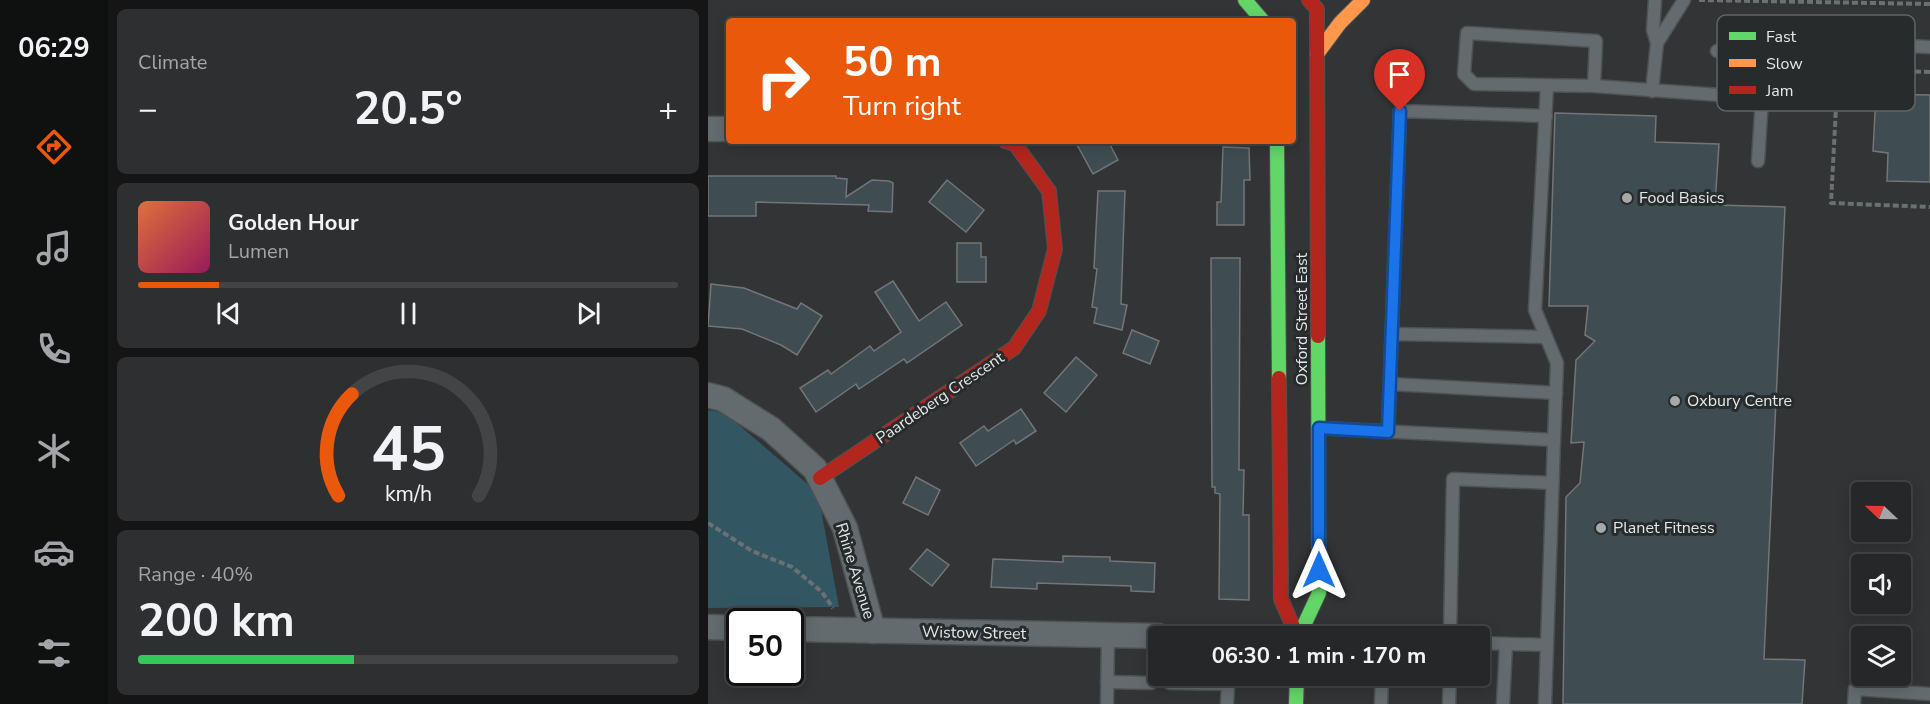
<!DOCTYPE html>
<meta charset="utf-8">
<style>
:root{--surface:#262728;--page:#2e2f30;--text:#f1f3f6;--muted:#a4a5a8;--line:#424445;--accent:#ea580c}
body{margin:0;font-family:"Nunito Sans",sans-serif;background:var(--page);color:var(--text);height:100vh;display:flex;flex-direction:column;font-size:22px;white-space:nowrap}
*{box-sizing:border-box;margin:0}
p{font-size:20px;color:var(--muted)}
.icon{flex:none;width:33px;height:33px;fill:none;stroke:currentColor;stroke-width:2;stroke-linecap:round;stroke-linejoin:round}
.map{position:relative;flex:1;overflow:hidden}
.side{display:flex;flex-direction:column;gap:9px;padding:9px;background:#151516;width:600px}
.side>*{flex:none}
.guide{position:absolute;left:18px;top:18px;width:570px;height:126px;border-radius:6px;box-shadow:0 3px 15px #0003,0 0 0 2px var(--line);background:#ea580c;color:#fff;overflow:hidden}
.needle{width:39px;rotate:292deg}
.controls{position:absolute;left:1143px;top:482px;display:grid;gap:12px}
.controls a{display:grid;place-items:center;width:60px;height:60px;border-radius:6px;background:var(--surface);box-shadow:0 3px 15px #0003,0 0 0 2px var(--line);font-size:30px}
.speed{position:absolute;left:18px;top:608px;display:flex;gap:12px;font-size:30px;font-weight:700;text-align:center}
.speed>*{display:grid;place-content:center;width:78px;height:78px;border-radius:50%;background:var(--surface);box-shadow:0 3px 15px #0003,0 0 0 2px var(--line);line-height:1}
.speed .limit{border:3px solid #111;border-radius:9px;background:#fff;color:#111}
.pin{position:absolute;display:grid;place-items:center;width:51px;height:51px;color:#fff;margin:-62px -26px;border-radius:50% 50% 50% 0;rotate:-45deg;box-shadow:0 0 6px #0007}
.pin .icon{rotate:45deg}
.me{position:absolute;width:66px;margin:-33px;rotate:0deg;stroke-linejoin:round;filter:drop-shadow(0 0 4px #0008)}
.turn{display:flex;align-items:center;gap:21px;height:126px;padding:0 18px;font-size:27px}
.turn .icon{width:78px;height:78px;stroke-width:2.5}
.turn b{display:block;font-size:42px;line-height:51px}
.big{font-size:45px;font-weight:700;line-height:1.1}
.side .tile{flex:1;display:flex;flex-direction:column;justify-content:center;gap:9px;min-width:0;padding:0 21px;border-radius:9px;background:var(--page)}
.side .dial{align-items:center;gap:0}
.dial svg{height:156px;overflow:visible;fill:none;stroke:var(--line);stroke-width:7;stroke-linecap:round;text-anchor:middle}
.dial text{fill:var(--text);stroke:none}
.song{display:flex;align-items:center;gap:18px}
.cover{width:72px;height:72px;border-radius:9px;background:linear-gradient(135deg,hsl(20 70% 55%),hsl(330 70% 35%))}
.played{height:6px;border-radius:3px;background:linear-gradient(90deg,var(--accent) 15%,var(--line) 15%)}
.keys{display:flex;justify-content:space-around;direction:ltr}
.heat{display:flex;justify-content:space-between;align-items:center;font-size:33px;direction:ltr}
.charge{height:9px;border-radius:4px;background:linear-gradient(90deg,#34c759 40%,var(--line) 0)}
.trip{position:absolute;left:440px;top:626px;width:342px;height:60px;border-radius:6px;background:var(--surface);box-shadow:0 3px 15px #0003,0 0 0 2px var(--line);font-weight:700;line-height:60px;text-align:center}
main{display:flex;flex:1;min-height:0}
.tab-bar{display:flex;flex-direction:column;width:108px;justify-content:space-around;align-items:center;background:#0f1010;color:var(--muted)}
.tab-bar .icon{width:42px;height:42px}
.tab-bar .active{color:var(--accent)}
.tab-bar b{font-size:27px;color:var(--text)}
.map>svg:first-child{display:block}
.green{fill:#325763}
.building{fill:#3f4d52;stroke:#737576;stroke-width:1.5}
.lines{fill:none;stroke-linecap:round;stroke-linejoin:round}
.lane-casing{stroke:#4f5151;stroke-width:15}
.street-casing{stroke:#4f5151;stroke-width:27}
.fast-casing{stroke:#4f5151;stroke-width:16}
.slow-casing{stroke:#4f5151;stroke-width:16}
.jam-casing{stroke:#4f5151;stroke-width:16}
.path{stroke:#6b7173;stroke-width:4;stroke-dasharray:6 3;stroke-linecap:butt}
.lane{stroke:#636b6e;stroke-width:12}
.street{stroke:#636b6e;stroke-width:24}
.fast{stroke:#63d668;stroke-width:14}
.slow{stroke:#ff974d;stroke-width:14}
.jam{stroke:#b3261e;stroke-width:14}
.route-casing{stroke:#114b97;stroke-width:15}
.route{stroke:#1a73e8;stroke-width:10}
.poi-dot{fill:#a6a9aa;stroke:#272b2c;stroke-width:2}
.labels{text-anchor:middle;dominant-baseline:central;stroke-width:6;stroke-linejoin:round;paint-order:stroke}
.poi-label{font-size:16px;fill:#e5e8e9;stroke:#272b2c;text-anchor:start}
.street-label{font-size:16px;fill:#e5e8e9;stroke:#272b2c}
.key{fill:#272b2c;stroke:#606465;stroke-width:1.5}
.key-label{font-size:16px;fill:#e5e8e9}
</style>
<main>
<nav class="tab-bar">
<b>06:29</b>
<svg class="icon active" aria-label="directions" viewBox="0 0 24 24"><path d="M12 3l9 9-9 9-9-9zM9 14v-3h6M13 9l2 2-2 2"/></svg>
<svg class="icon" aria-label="music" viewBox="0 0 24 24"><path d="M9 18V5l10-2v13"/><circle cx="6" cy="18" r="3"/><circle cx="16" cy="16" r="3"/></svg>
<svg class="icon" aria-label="phone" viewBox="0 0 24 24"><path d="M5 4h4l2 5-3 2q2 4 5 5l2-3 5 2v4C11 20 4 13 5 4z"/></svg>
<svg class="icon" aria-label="climate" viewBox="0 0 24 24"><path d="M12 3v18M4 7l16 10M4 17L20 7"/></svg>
<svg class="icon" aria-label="car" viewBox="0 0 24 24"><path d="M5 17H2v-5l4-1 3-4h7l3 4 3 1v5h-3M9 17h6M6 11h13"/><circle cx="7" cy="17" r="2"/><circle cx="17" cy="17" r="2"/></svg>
<svg class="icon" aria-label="filters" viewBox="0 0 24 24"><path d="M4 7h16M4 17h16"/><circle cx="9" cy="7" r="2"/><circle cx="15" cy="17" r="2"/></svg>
</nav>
<section class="side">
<div class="tile"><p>Climate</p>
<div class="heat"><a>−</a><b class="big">20.5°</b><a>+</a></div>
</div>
<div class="tile">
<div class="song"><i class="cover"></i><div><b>Golden Hour</b><p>Lumen</p></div></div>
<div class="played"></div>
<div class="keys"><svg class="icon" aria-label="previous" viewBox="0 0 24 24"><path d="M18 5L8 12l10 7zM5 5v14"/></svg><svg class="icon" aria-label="pause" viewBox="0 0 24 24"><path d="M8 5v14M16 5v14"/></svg><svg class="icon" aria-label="next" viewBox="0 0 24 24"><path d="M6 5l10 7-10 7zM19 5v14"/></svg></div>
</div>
<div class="tile dial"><svg viewBox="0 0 100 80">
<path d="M14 69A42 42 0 1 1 86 69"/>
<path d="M14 69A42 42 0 0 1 21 17" stroke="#ea580c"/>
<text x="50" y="56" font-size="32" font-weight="700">45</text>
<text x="50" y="72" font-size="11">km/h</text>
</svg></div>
<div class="tile"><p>Range · 40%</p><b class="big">200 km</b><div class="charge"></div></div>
</section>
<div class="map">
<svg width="1222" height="704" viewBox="0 0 1222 704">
<rect width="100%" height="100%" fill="#323435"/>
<path class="green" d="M 0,410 L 17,413 L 110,493 L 131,607 L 0,608 Z"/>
<g class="building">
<path d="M 1168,94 L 1222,95 L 1222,182 L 1179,181 L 1180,153 L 1165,151 Z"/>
<path d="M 847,113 L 948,116 L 947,142 L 1011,144 L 1007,205 L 1077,207 L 1056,659 L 1097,660 L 1094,704 L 855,704 L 858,497 L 872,483 L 876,442 L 863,443 L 868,360 L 887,341 L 877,335 L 880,306 L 841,306 Z"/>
<path d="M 367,141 L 400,141 L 410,160 L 385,174 Z"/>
<path d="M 515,147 L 541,148 L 542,180 L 536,180 L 536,225 L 509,225 L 509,202 L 513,202 Z"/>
<path d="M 0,176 L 128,176 L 128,178 L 139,179 L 138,197 L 164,180 L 181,181 L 185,183 L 184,212 L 160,211 L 161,205 L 48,202 L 48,216 L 0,216 Z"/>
<path d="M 239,180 L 276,210 L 258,232 L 221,202 Z"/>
<path d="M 390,191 L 417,191 L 413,304 L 419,305 L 414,330 L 386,323 L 389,308 L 384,307 L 389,269 L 386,268 Z"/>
<path d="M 249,243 L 273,243 L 273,257 L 278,257 L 278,282 L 249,282 Z"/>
<path d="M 503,258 L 532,258 L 531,470 L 536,470 L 535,515 L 541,515 L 541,600 L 511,599 L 512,494 L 507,493 L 507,487 L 504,487 Z"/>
<path d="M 185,281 L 211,321 L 238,302 L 254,325 L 199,363 L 196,359 L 151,389 L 148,384 L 108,412 L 92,388 L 120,370 L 123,374 L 162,346 L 166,351 L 193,332 L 167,292 Z"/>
<path d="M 3,284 L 36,288 L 89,309 L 93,303 L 114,316 L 89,355 L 73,345 L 34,329 L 0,326 Z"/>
<path d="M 424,330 L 451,341 L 442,364 L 415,353 Z"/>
<path d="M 368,357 L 389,375 L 358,412 L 336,393 Z"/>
<path d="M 313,409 L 328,431 L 308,444 L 306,440 L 268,466 L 252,443 L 276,426 L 280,431 Z"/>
<path d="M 208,477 L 232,490 L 220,515 L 195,503 Z"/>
<path d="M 219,549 L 241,565 L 224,586 L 202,569 Z"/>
<path d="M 355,556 L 402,557 L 402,561 L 447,563 L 446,592 L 423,591 L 423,586 L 329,583 L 329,589 L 283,587 L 285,559 L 355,562 Z"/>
</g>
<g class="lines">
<defs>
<g id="lane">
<path d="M 947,0 L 945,30 L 949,43"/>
<path d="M 1104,42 L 1222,47"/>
<path d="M 1009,51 L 1057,54 L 1054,98"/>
<path d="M 886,86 L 888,41 L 759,33 L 756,74 L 766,84 L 886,86 L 1054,98 L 1050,161"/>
<path d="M 944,91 L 949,43 L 976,0"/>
<path d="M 684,334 L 838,337"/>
<path d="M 682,384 L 848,393"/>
<path d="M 612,428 L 846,440 L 849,363 L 827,310 L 839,86"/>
<path d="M 680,432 L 692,111 L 838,116"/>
<path d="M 742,636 L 745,479 L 844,483"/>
<path d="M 771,643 L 839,645 L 837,704"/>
<path d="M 839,645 L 846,440"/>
<path d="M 399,682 L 443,683"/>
<path d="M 462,683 L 520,684 L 519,704"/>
<path d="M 399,704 L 400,635"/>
<path d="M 673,704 L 674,675"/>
<path d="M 741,704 L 742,675"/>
<path d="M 795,704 L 798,644"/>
<path d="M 1146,704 L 1147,689 L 1222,694"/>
</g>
<g id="street">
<path d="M 0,129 L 21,129"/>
<path d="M 0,395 L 15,399 L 63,429 L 107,469 L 137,528 L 165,631"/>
<path d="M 0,627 L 32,628"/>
<path d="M 82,629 L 450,636"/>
</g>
<g id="fast">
<path d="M 537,0 L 555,21"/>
<path d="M 569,141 L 571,378"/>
<path d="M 591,636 L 611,593 L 610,336"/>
<path d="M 588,704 L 589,675"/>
</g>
<path id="slow" d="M 609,54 L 632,23 L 655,0"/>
<g id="jam">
<path d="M 601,0 L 609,9 L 610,336"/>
<path d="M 571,378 L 573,599 L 589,636"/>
<path d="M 112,478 L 306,348 L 331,311 L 347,249 L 341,191 L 307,144 L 297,141"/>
</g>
</defs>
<use href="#lane" class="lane-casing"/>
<use href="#street" class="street-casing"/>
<use href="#fast" class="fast-casing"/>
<use href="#slow" class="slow-casing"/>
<use href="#jam" class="jam-casing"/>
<g class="path">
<path d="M 991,0 L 1222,4"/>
<path d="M 1222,72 L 1130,69 L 1123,203 L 1222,207"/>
<path d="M 0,523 L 44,551 L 84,567 L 114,592 L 125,608"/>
</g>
<use href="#lane" class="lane"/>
<use href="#street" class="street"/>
<use href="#fast" class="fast"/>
<use href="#slow" class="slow"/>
<use href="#jam" class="jam"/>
</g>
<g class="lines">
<defs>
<path id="route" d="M 611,570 L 611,428 L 680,432 L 692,111"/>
</defs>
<use href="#route" class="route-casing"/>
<use href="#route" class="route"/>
</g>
<g class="poi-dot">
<circle cx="919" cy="198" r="6"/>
<circle cx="967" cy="401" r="6"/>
<circle cx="893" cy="528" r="6"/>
</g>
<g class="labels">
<g class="poi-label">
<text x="931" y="198">Food Basics</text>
<text x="979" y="401">Oxbury Centre</text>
<text x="905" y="528">Planet Fitness</text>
</g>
<g class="street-label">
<text transform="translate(594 319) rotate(-90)">Oxford Street East</text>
<text transform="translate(232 398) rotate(-34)">Paardeberg Crescent</text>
<text transform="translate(147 571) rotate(73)">Rhine Avenue</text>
<text transform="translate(266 633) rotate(1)">Wistow Street</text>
</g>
</g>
<rect x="1009" y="15" width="198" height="96" rx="9" class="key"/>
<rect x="1021" y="32" width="27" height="8" fill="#63d668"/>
<rect x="1021" y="59" width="27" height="8" fill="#ff974d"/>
<rect x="1021" y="86" width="27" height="8" fill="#b3261e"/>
<g class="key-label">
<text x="1058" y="42">Fast</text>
<text x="1058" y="69">Slow</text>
<text x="1058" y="96">Jam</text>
</g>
</svg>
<div class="controls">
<a><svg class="needle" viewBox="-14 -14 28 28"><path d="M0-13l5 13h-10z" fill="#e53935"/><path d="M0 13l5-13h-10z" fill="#a4a5a8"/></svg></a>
<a><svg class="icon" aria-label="sound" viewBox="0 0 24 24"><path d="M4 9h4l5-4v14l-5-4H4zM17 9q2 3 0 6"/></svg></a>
<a><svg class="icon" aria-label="layers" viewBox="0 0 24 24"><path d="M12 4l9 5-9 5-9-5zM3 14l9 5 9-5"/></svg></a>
</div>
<div class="speed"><div class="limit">50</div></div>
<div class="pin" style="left:692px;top:111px;background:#d93025"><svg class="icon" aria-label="arrive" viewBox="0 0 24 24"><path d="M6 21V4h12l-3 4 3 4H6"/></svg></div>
<svg class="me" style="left:611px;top:570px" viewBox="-20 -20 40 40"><path d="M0-17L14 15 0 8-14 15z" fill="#1a73e8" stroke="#fff" stroke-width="4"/></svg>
<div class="trip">06:30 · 1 min · 170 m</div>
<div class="guide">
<div class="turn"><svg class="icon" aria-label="right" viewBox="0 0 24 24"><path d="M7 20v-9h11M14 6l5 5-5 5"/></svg><div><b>50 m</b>Turn right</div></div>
</div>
</div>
</main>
